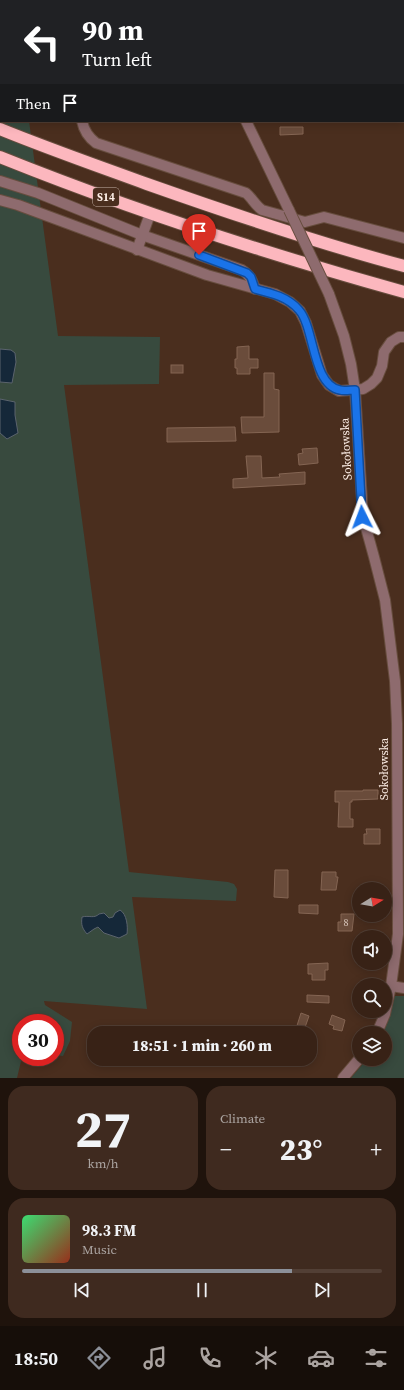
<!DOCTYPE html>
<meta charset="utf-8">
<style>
:root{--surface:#382216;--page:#3f2a1f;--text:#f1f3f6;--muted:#aba4a1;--line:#523f35;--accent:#8c9099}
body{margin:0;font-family:"Source Serif 4",serif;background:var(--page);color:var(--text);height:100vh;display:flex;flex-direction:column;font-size:15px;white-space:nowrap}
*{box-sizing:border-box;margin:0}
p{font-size:13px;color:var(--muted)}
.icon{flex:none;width:22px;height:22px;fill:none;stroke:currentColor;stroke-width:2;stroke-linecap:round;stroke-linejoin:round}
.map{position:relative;height:1078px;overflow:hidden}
.sheet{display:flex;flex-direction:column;gap:8px;padding:8px;background:#1f130c;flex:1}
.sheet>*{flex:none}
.hud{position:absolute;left:0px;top:0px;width:404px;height:122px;box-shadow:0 2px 10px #0003,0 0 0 1px var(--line);background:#202124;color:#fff;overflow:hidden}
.needle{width:26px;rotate:79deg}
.controls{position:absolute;left:352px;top:882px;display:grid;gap:8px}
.controls a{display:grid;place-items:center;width:40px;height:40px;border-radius:50%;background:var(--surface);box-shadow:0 2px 10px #0003,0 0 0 1px var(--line);font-size:20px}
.speed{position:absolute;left:12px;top:1014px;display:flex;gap:8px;font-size:20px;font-weight:700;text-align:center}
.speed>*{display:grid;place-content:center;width:52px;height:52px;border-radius:50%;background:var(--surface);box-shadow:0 2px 10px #0003,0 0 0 1px var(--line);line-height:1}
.speed .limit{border:6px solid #d22;background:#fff;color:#111}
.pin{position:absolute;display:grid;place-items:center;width:34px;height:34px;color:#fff;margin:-41px -17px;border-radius:50% 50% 50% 0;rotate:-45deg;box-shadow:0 0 4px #0007}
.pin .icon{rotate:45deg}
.me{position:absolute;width:44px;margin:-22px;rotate:357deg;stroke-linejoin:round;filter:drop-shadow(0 0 3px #0008)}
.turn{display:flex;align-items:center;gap:14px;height:84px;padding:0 16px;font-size:18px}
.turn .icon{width:52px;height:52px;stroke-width:2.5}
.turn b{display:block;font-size:28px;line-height:34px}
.then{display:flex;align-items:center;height:38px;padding:0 16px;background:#0003;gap:8px;font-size:15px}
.big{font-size:30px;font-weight:800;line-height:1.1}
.sheet .card{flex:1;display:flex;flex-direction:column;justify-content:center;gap:6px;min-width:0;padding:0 14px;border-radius:16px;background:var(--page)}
.sheet .dial{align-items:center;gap:0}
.dial b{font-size:52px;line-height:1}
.song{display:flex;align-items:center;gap:12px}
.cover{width:48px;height:48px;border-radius:6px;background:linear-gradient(135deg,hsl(140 70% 55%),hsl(10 70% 35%))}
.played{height:4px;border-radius:2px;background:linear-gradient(90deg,var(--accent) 75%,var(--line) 75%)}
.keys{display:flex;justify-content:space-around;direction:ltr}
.heat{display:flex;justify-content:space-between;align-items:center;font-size:22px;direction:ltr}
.sheet .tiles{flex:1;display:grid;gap:8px;grid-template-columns:1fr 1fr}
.card:last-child{grid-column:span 2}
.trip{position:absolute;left:87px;top:1026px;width:230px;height:40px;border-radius:16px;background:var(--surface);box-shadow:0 2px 10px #0003,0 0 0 1px var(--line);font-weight:800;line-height:40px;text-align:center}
.menu{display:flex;height:64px;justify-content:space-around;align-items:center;background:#160e09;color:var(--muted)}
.menu .icon{width:28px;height:28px}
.menu .on{color:var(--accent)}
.menu b{font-size:18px;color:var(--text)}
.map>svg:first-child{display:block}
.green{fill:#384a3e}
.water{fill:#152839;stroke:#5b636d}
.building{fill:#6a4c3b;stroke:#846553}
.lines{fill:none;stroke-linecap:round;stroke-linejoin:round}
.minor-casing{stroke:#674d3e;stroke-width:12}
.highway-casing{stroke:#674d3e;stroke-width:14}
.path{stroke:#937c6f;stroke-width:1.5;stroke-dasharray:3 2;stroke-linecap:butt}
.minor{stroke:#8e6b6e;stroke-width:10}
.highway{stroke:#fcb7be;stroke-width:12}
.minor-bridge-casing{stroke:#674d3e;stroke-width:12;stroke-linecap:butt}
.minor-bridge{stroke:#8e6b6e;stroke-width:10}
.route-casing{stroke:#114b97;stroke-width:10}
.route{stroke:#1a73e8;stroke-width:7}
.labels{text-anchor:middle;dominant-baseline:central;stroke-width:4;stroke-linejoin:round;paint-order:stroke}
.number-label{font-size:10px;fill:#d8c6bb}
.shield{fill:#4a2e1e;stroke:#c7b4aa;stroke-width:1}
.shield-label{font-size:11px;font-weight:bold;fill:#fdeee6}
.street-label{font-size:12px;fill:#fdeee6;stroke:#4a2e1e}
</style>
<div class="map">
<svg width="404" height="1078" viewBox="0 0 404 1078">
<rect width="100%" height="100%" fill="#4a2e1e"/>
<g class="green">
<path d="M 0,0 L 13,0 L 13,1 L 1,1 L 1,121 L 29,121 L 58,336 L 160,337 L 159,384 L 64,385 L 129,872 L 228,882 L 234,884 L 237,889 L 236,901 L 132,897 L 147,1009 L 44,1001 L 45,1005 L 72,1022 L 70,1041 L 63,1056 L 55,1055 L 55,1023 L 21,1023 L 21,1057 L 22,1057 L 17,1078 L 0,1078 Z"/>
<path d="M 395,996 L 404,996 L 404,1078 L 351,1078 L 367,1059 L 385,1059 L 385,1033 L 383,1033 L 389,1018 L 391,1002 Z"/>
</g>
<g class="water">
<path d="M 0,349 L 11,350 L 15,353 L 16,362 L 12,383 L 0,382 Z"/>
<path d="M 0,399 L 15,402 L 15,415 L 18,433 L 7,439 L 0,433 Z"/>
<path d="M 120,910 C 127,914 128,927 127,934 L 119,938 L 104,933 L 98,927 L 94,929 L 87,934 C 82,928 81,925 82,917 C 89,915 94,919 99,914 L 104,913 L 109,918 L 113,917 L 115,913 Z"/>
</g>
<g class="building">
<path d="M 280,127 L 303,127 L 303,134 L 280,135 Z"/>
<path d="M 249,346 L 249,359 L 258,359 L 258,368 L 250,368 L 250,374 L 237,374 L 237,368 L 235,368 L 235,359 L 237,359 L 237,347 Z"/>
<rect x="171" y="365" width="12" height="8"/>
<path d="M 264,373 L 274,373 L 274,389 L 279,390 L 279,432 L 242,433 L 241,417 L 264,417 Z"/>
<path d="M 235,427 L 236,441 L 167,442 L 167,428 Z"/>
<path d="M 317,448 L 318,463 L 299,465 L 298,454 L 303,453 L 302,449 Z"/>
<path d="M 246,456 L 261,456 L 262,478 L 280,477 L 279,474 L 305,472 L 305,484 L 233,488 L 233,479 L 248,478 Z"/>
<path d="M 363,790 L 378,790 L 378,799 L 352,800 L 352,802 L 350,802 L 350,819 L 353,819 L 353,827 L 338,827 L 339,802 L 335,802 L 335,791 L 363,791 Z"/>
<path d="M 366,829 L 380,829 L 380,844 L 364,844 L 364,834 L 367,834 Z"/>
<path d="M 275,870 L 288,870 L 288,898 L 274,897 Z"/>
<path d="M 322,872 L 336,872 L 336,877 L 338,877 L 336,890 L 321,890 Z"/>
<path d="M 299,905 L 318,905 L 318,914 L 299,913 Z"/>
<path d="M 341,914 L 354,914 L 352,931 L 338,931 L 338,922 L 341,922 Z"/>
<path d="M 328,963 L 328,970 L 325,970 L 325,980 L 312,980 L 312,974 L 308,974 L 308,964 Z"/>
<path d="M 307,995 L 329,996 L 329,1003 L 307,1002 Z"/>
<path d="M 301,1013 L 309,1016 L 303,1033 L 295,1032 Z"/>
<path d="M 332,1015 L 345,1020 L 342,1031 L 333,1029 L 334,1026 L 329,1024 Z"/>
</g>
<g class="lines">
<defs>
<g id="minor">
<path d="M 212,0 L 212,1"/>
<path d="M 82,121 C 84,131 88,137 96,143 L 246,193 C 252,198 255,205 262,210 L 305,222 L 324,217 L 404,238"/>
<path d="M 246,121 L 289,210"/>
<path d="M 0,181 L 38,193 L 142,235 L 242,270 C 250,275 252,280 255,289"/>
<path d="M 0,200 L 18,205 L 207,275 L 275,294 L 290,302 L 300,311 L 306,323 L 322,375 L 329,385 L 339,391 L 363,389 L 371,384 L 377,378 L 382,366 L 384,352 L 391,342 L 399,337 L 404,337"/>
<path d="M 137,250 L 150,214"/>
<path d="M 329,294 L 344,336 L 351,364 L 355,390 L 363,517 L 374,557 L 385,600 L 395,681 L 397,724 L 398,934 L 391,986 L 385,1014 L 377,1033"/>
<path d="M 391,986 L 404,988"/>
<path d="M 343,1078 L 359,1059"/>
</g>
<g id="highway">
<path d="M 0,129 C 49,149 98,166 147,184 C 232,214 317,243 404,266"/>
<path d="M 0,157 C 132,210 267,254 404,292"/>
</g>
</defs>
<use href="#minor" class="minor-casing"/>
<use href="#highway" class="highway-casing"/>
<g class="path">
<path d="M 150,1 L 157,0"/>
<path d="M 403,96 L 404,96"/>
</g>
<use href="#minor" class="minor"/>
<use href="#highway" class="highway"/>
<defs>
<path id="minor-bridge" d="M 289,210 L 329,294"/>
</defs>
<use href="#minor-bridge" class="minor-bridge-casing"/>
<use href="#minor-bridge" class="minor-bridge"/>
</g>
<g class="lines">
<defs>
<path id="route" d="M 199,255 L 247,273 L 251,277 L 255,289 C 271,293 288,297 299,310 C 315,328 312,385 340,390 C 344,391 350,390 355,390 L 362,517"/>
</defs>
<use href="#route" class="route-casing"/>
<use href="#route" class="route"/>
</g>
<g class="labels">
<g class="number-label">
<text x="346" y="922">8</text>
</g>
<rect class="shield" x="93" y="188" width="26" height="18" rx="3"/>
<g class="shield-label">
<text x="106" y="197">S14</text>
</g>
<g class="street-label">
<text transform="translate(346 449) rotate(-93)">Sokołowska</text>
<text transform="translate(384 769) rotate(-90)">Sokołowska</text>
</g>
</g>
</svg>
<div class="controls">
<a><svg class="needle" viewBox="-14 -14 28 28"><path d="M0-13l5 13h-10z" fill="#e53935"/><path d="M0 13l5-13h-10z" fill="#aba4a1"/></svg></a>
<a><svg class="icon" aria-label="sound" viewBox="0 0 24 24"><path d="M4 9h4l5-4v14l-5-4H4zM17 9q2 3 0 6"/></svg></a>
<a><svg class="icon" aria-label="search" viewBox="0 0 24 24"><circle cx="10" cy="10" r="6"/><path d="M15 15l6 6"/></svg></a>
<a><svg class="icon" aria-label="layers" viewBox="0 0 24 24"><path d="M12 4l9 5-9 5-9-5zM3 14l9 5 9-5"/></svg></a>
</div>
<div class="speed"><div class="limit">30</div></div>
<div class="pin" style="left:199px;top:255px;background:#d93025"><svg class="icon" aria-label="arrive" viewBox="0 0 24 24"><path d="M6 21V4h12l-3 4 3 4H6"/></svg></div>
<svg class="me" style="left:362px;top:517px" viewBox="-20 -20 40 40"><path d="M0-17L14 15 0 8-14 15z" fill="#1a73e8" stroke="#fff" stroke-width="4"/></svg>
<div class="trip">18:51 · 1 min · 260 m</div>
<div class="hud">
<div class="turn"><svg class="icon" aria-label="left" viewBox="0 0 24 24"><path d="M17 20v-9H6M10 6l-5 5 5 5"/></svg><div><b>90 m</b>Turn left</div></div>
<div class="then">Then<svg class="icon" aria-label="arrive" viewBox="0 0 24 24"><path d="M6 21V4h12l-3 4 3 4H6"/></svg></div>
</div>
</div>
<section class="sheet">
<div class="tiles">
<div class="card dial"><b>27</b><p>km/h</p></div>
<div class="card"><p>Climate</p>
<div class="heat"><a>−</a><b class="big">23°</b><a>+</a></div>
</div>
<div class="card">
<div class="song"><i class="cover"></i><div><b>98.3 FM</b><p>Music</p></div></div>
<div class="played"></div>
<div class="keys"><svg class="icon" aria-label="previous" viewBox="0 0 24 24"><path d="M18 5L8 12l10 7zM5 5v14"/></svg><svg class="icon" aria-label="pause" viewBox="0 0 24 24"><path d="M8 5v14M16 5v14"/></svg><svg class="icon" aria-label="next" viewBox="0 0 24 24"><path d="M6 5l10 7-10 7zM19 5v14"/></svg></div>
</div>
</div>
</section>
<nav class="menu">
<b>18:50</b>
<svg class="icon on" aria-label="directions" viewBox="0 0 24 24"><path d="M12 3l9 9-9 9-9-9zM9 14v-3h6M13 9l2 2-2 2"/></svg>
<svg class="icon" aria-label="music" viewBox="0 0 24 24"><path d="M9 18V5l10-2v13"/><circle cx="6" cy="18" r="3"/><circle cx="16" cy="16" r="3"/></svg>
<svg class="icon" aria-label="phone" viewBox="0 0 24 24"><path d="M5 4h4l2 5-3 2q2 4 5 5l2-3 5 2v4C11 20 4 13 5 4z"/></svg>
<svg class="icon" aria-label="climate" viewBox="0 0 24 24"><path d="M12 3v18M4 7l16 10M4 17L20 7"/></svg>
<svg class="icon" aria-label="car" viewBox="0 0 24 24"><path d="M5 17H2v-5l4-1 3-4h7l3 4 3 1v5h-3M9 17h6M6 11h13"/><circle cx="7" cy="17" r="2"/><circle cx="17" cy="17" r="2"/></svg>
<svg class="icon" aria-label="filters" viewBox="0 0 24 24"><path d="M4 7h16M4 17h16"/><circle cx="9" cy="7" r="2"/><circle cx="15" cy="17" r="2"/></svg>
</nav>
